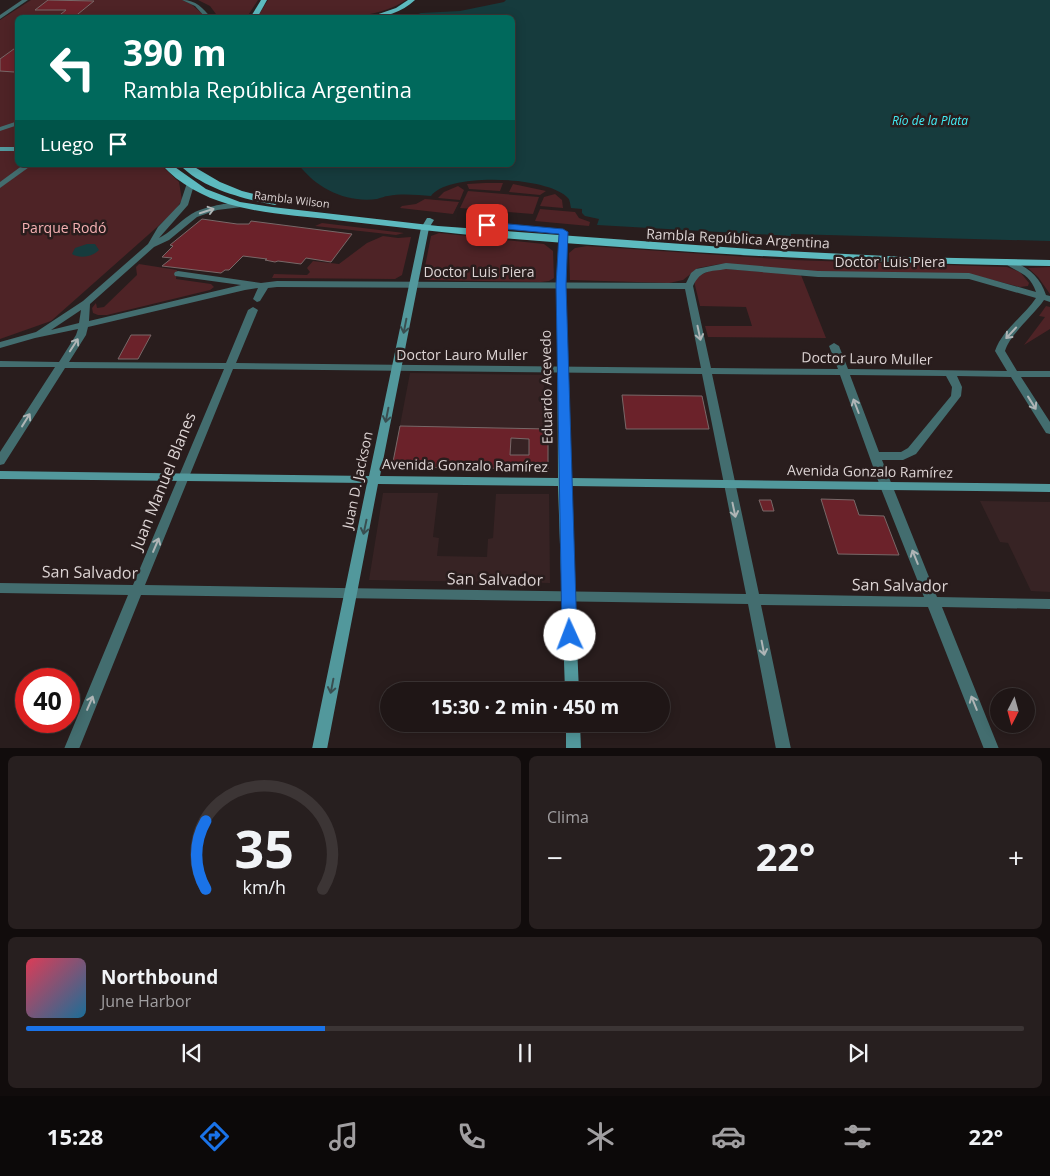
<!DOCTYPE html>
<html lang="es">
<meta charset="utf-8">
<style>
:root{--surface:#1f1616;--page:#271f1f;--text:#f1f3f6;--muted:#a19fa1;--line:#3c3535;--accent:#1a73e8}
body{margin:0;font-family:"Open Sans",sans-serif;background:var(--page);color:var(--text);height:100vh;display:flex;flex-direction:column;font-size:19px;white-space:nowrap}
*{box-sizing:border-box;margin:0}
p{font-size:16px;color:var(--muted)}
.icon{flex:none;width:28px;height:28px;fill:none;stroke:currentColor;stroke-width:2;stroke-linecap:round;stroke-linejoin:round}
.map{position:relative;height:748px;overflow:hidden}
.side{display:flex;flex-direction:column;gap:8px;padding:8px;background:#110c0c;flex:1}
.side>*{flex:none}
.guide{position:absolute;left:15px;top:15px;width:500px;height:152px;border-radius:8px;box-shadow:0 2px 12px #0003,0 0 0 1px var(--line);background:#00695c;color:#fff;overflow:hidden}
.needle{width:32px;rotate:186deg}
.buttons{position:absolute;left:990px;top:688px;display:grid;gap:10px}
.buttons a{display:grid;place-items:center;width:45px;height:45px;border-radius:50%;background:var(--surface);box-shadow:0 2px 12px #0003,0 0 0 1px var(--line);font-size:25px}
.speed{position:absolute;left:15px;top:668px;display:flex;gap:10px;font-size:25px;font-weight:700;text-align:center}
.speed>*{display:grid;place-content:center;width:65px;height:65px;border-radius:50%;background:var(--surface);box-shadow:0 2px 12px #0003,0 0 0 1px var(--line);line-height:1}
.speed .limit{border:8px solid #d22;background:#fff;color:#111}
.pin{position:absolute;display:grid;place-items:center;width:42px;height:42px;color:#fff;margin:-21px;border-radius:10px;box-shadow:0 2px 8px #0006}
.me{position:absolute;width:55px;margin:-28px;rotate:358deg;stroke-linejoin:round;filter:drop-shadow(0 0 4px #0008)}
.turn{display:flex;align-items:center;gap:18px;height:105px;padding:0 25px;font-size:22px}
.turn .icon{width:65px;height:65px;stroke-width:2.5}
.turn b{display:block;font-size:35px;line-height:42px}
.then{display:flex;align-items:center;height:48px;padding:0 25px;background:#0003;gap:10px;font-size:19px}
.big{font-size:38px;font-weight:700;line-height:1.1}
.side .card{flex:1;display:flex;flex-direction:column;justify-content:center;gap:8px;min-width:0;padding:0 18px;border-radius:8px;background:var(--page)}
.side .dial{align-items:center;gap:0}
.dial svg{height:130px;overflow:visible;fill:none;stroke:var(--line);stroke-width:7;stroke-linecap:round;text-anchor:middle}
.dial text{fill:var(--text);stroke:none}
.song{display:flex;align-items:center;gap:15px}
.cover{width:60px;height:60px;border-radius:8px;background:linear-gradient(135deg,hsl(350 70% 55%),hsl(200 70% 35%))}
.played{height:5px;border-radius:2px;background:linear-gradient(90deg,var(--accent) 30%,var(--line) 30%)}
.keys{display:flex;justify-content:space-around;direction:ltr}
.heat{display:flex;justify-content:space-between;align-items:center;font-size:28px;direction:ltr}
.side .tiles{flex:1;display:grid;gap:8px;grid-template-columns:1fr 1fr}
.card:last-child{grid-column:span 2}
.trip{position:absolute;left:380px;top:682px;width:290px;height:50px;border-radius:25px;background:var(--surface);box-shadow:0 2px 12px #0003,0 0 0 1px var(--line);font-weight:700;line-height:50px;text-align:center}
.menu{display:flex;height:80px;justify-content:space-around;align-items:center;background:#0c0909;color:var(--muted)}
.menu .icon{width:35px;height:35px}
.menu .current{color:var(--accent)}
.menu b{font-size:22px;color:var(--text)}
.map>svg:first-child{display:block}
.built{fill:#372324}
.green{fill:#4e2326}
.water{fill:#163b3d}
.building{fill:#6b222a;stroke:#786868;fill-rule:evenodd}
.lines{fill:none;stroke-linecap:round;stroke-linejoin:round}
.street{fill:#436d6f;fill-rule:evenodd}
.secondary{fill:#52989c;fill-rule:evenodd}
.primary{fill:#5dbabf;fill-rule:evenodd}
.oneway{stroke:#afb5b6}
.oneway2{stroke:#394e50}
.route{fill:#1a73e8;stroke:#114b97}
.labels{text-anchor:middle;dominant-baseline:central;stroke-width:5;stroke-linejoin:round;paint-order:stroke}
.far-street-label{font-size:11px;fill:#ddd4d4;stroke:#291d1d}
.far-water-label{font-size:12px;font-style:italic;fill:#42eef6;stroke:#291d1d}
.park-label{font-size:14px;fill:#f6b1b3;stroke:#291d1d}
.street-label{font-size:14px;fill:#ddd4d4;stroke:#291d1d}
.near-street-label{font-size:16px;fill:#ddd4d4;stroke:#291d1d}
</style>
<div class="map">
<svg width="1050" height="749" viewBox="0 0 1050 749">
<rect width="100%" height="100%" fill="#291d1d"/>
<g class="built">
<path d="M 410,373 L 550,375 L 549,384 L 544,384 L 543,403 L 549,409 L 548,469 L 392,467 Z"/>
<path d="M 383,493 L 438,493 L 433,537 L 439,538 L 437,556 L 487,557 L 488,539 L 493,538 L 496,494 L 549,494 L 550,583 L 369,580 Z"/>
<path d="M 980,501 L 1050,502 L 1050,592 L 1031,591 L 1008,543 L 1000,542 Z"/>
</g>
<g class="green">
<path d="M 31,0 L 182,0 L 191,4 L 206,17 L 18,18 L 18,165 L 161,165 L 179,182 L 182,200 L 174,212 L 51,321 L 0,339 L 0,20 Z"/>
<path d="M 198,0 L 258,0 L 247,17 L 219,18 L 210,6 Z"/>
<path d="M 268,0 L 406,0 C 369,25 301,18 257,18 Z"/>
<path d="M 485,183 L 503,183 L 500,191 L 469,189 L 467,184 Z"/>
<path d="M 513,184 L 546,191 L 540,195 L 509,192 Z"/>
<path d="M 458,186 L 464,190 L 460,200 L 438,198 L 444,192 Z"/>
<path d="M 468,191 L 539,197 L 533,214 L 460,208 Z"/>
<path d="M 555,194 L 562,200 L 563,208 L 540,206 L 544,197 Z"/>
<path d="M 425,199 L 459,202 L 453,214 L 400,208 L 402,206 L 416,204 Z"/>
<path d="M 540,209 L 575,212 L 579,218 L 590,222 L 589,226 L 535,221 Z"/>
<path d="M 322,223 L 404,233 L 396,235 L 315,226 Z"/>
<path d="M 439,233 L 544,244 L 553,251 L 554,278 L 549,281 L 541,282 L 425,280 L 423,277 L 431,236 Z"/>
<path d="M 383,236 L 398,238 L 411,237 L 402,275 L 395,279 L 272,278 L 274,274 L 307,275 L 310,272 L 307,268 L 313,261 L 339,264 L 367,243 Z"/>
<path d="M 587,246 L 792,260 L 1007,267 L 1020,272 L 1029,283 L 1028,286 L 1020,287 L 973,275 L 810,272 L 720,264 L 698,268 L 683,280 L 669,283 L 570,280 L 569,253 L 575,248 Z"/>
<path d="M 139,264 L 177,270 L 176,279 L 211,284 L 214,287 L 210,290 L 107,315 L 98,315 L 93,313 L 92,308 L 96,303 L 97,308 L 104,307 L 137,275 L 136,267 Z"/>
<path d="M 1050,267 L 1050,294 L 1038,277 L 1028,268 Z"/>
<path d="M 716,268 L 801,275 L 826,338 L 708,337 L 705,326 L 752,326 L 746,307 L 700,306 L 694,281 L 696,277 Z"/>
<path d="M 1046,306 L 1050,307 L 1050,329 L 1024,345 L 1045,317 L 1039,316 Z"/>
</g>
<g class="water">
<path d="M 506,0 L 1050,0 L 1050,241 L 791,234 L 791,236 L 597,225 L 599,219 L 585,216 L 582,213 L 582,209 L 571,208 C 570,204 570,200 568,198 C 549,176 447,172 431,196 C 418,195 402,193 388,196 C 385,196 381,198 377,199 C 347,203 317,189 299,165 L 512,165 L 512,18 L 410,17 L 421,13 L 460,11 L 504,2 Z"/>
<path d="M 87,244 L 95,244 L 99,250 C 92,257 80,259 72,254 L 75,248 Z"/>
</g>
<g class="building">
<path d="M 48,0 L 94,1 L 73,18 L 56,18 L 66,10 L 35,10 Z"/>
<path d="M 18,46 L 18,69 L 14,72 L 0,71 L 0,59 Z"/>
<path d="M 202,219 L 237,224 L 249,224 L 251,221 L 352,234 L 331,262 L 306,258 L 301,264 L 278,261 L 275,262 L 265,260 L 267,259 L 243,256 L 229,270 L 225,270 L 221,273 L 162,266 L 172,258 L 162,257 L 173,246 L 170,245 Z"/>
<path d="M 131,335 L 151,335 L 138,359 L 118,359 Z"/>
<path d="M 622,395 L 702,396 L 709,429 L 626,429 Z"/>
<path d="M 400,426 L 548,429 L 548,469 L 392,467 ZM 511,438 L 529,439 L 529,455 L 510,455 Z"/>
<path d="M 821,499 L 854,500 L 859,515 L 884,516 L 899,555 L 838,554 Z"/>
<path d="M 759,500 L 771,500 L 774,511 L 763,511 Z"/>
</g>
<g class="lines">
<g class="street">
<path d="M 22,0 L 28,0 L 0,19 L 0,15 Z"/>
<path d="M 182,0 C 196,0 203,8 211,18 L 206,18 L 195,6 Z"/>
<path d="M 18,121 L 18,125 L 0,131 L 0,127 Z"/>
<path d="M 23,165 L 32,165 L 0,188 L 0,182 Z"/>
<path d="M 187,183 L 190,183 L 194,185 L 188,205 L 159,238 C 170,233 179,222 190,215 C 199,208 237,199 246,205 L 242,207 L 217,210 L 197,217 L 169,240 L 154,247 L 90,304 L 89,321 L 241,285 L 175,276 L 174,274 L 175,272 L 178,271 L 261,283 L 277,281 L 686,283 L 691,273 L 696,269 L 726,263 L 818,271 L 969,273 L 1036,292 C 1029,272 1017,273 1003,262 L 1007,259 L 1010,260 C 1028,267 1040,277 1046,295 L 1050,296 L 1050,302 L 1044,300 C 1033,316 1010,334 1005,351 L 1017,371 L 1050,371 L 1050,377 L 1021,377 L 1050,422 L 1050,434 L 1046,433 L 1011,377 L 957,376 L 962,387 L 961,396 L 916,454 L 903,460 L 882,460 L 937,597 L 1050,599 L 1050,609 L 942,607 L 999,749 L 984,749 L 928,607 L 761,605 L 791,749 L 776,749 L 748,604 L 141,595 L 79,749 L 64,749 L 128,595 L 0,593 L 0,583 L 133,585 L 224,369 L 65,368 L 4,464 L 0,465 L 0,452 L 55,367 L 0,367 L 0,361 L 59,362 L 76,335 L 78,329 L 35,338 L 0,348 L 0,342 L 36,332 L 83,301 L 148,244 L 158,227 L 180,204 ZM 726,269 L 818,277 L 969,279 L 1036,298 C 1024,316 1002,330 995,351 L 1007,371 L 848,369 L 839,346 L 834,343 L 829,346 L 838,369 L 711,368 L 693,286 C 701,269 710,272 726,269 ZM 277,287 L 685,289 L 701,368 L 236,363 L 258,310 L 253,307 L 248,310 L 226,363 L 69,362 L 86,335 L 88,327 L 245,290 L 258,288 L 253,299 L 257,302 L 260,301 L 268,288 ZM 81,310 L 79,323 L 51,330 ZM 233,369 L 702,374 L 746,594 L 145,585 ZM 712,374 L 840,375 L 880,486 L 924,597 L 759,594 ZM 850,375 L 946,376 L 952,387 L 951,396 L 908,448 L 901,452 L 879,452 Z"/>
</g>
<g class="secondary">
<rect x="0" y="147" width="18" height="4"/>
<path d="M 427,218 L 430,218 L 434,220 L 429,228 L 380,476 L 558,478 L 557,285 L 559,232 L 563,230 L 567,232 L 565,285 L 570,478 L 1050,484 L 1050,492 L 570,486 L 579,691 L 565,691 L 558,486 L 378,484 L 327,749 L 312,749 L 367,483 L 0,479 L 0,471 L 369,476 L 421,228 Z"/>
<path d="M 566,724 L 580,724 L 581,749 L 566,749 Z"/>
</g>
<g class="primary">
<path d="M 261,0 L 267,0 L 257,18 L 250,18 Z"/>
<path d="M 408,0 L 415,0 C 402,12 384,18 367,18 L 396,8 Z"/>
<path d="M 162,165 L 172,165 L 206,189 L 240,202 L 272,207 L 438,226 L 764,250 L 907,257 L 1050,260 L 1050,266 C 867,264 685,253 502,238 C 446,233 391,226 335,220 C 300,216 263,214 228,204 C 204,197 179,184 162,165 Z"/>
<path d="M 180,165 L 191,165 L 220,182 L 242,191 L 278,200 L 280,202 L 275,205 C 244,199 203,189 180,165 Z"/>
</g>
</g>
<defs><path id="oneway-shaft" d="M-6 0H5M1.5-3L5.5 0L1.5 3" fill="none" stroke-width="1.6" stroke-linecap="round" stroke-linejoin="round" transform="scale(1.25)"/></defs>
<g class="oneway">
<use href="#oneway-shaft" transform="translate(207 211) rotate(-18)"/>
<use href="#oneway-shaft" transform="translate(699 333) rotate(78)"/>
<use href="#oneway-shaft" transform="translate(1011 333) rotate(133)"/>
<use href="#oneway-shaft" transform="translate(74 345) rotate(-57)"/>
<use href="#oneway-shaft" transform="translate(1032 403) rotate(58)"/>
<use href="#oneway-shaft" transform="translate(856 406) rotate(-111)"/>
<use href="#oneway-shaft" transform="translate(26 420) rotate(-58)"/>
<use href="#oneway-shaft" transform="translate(734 510) rotate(78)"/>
<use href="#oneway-shaft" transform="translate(156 545) rotate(-67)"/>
<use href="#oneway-shaft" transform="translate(915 557) rotate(-112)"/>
<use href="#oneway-shaft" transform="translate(763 648) rotate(79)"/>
<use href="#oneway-shaft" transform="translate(90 703) rotate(-67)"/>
<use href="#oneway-shaft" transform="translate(974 703) rotate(-112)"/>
</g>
<g class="oneway2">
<use href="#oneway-shaft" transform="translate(405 326) rotate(101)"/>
<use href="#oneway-shaft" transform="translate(387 415) rotate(101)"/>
<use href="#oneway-shaft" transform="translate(365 527) rotate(102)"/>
<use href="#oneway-shaft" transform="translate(332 686) rotate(101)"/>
</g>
<path class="route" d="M 487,222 L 563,229 L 568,232 L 566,285 L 577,635 L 575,639 L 570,641 L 564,639 L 562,635 L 556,285 L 559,234 L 484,227 L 484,223 Z"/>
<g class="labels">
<g class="far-street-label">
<text transform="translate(292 199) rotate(7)">Rambla Wilson</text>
</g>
<g class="far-water-label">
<text x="930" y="120">Río de la Plata</text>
</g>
<g class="park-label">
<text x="64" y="227">Parque Rodó</text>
</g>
<g class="street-label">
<text transform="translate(738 238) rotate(3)">Rambla República Argentina</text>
<text x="890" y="261">Doctor Luis Piera</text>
<text x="479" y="271">Doctor Luis Piera</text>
<text x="462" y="354">Doctor Lauro Muller</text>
<text transform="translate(867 358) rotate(1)">Doctor Lauro Muller</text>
<text transform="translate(546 387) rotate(-91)">Eduardo Acevedo</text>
<text transform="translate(465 465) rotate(1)">Avenida Gonzalo Ramírez</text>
<text transform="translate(870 471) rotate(1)">Avenida Gonzalo Ramírez</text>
<text transform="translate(357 480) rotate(-78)">Juan D. Jackson</text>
</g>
<g class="near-street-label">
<text transform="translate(163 481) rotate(-68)">Juan Manuel Blanes</text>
<text transform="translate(90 572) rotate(1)">San Salvador</text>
<text transform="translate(495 579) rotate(1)">San Salvador</text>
<text transform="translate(900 585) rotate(1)">San Salvador</text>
</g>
</g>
</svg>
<div class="buttons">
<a><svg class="needle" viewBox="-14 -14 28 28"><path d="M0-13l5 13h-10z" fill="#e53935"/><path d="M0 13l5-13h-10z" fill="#a19fa1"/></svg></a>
</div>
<div class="speed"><div class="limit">40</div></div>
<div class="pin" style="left:487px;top:225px;background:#d93025"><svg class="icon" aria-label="arrive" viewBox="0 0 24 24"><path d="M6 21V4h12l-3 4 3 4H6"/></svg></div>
<svg class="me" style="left:570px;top:635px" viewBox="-20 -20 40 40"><circle r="19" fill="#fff"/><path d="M0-13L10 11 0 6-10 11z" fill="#1a73e8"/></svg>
<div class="trip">15:30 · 2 min · 450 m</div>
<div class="guide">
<div class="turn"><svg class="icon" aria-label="left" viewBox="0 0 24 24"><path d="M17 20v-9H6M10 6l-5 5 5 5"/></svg><div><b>390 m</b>Rambla República Argentina</div></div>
<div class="then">Luego<svg class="icon" aria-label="arrive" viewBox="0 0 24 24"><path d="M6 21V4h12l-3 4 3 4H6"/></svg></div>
</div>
</div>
<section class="side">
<div class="tiles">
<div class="card dial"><svg viewBox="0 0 100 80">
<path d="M14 69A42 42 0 1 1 86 69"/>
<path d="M14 69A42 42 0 0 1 14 27" stroke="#1a73e8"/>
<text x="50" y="56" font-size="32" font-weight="700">35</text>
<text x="50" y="72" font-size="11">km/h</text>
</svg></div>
<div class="card"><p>Clima</p>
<div class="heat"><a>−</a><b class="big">22°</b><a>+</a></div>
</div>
<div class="card">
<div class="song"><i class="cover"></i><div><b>Northbound</b><p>June Harbor</p></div></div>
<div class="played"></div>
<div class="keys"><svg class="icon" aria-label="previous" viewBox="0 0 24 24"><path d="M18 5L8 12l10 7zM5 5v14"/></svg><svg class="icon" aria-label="pause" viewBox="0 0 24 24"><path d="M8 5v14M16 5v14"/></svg><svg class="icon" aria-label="next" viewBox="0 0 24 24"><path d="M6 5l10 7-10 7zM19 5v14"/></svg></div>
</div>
</div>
</section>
<nav class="menu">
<b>15:28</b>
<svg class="icon current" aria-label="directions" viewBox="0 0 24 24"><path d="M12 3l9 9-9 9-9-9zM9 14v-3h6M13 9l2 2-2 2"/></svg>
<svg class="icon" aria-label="music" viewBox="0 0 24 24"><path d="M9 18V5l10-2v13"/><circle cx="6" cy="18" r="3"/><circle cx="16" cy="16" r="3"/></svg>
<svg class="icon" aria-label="phone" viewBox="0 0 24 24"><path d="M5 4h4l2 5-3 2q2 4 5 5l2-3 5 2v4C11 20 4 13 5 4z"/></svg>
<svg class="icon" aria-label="climate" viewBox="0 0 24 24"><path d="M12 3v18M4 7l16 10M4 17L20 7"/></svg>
<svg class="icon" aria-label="car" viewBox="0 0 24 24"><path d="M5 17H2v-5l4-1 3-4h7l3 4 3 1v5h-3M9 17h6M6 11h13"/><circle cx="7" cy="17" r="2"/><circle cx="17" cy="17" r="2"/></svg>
<svg class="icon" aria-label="filters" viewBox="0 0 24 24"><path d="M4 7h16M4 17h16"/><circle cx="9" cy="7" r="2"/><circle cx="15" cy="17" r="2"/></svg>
<b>22°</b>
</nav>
